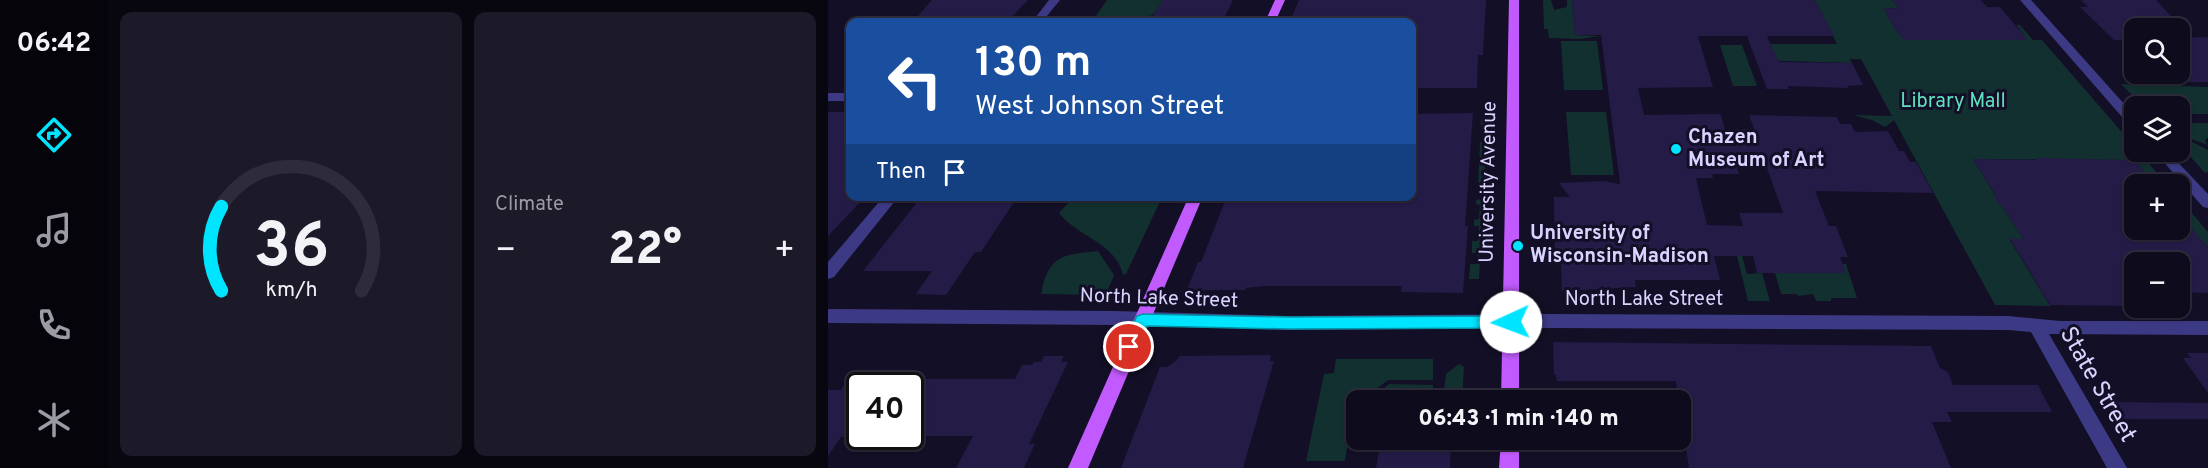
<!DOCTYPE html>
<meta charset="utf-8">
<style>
:root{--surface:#0e0b1c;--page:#1c1929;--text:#f1f3f6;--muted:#9b9ba3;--line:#2e2b3b;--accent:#00e5ff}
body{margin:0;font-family:Overpass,sans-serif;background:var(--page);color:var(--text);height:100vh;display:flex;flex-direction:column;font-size:22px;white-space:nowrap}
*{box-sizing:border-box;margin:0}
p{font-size:20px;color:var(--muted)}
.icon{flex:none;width:33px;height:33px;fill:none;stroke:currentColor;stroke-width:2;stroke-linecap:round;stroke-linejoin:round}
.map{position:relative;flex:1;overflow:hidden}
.panel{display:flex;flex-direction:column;gap:12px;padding:12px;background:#08060f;width:720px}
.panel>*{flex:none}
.hud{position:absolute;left:18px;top:18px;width:570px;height:183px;border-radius:12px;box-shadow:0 2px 4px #0004,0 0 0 2px var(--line);background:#1a4fa0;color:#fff;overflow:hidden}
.tools{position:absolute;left:1296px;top:18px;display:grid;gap:12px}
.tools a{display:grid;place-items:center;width:66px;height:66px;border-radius:12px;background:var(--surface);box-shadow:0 2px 4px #0004,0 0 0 2px var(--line);font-size:30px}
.speed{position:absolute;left:18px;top:372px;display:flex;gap:12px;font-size:30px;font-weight:700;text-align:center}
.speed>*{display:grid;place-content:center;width:78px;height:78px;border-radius:50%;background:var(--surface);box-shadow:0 2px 4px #0004,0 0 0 2px var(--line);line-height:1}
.speed .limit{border:3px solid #111;border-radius:9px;background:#fff;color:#111}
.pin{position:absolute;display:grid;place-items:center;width:51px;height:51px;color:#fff;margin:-26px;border:3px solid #fff;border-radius:50%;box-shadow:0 2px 6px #0007}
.me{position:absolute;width:66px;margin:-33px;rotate:268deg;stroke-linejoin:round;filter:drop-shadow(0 0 4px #0008)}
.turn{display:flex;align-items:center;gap:21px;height:126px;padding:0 30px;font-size:27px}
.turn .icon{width:78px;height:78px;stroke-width:2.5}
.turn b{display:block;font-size:42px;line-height:51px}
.then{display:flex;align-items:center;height:57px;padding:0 30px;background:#0003;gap:12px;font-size:22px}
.big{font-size:45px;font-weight:800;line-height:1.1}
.panel .widget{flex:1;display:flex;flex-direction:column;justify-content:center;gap:9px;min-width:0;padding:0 21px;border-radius:12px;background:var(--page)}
.panel .dial{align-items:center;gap:0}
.dial svg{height:156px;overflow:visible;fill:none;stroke:var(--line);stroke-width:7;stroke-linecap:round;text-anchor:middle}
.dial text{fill:var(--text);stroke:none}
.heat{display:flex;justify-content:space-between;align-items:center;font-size:33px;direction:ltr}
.panel .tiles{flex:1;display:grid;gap:12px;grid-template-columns:repeat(2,1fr)}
.trip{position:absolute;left:518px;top:390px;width:345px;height:60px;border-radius:12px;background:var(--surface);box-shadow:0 2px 4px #0004,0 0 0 2px var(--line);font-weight:800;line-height:60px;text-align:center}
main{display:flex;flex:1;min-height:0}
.menu{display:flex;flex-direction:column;width:108px;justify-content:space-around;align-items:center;background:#06040b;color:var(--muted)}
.menu .icon{width:42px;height:42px}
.menu .current{color:var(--accent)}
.menu b{font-size:27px;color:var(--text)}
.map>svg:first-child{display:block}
.green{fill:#12302f}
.building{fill:#241b47;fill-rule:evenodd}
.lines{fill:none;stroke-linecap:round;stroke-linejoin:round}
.minor{fill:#3d3a85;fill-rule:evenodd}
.major{fill:#c25bff;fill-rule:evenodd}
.route{fill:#00e5ff;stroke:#0095a6;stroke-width:1.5}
.poi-dot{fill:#00e5ff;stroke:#130f26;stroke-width:2}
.labels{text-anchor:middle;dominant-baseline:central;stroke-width:6;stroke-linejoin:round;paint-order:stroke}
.park-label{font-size:20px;fill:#5fe0c0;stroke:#130f26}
.poi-label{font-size:20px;font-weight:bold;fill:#d9d4ff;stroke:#130f26;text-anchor:start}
.street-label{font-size:20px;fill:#d9d4ff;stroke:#130f26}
.near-street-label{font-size:24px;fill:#d9d4ff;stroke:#130f26}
</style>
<main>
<nav class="menu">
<b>06:42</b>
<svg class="icon current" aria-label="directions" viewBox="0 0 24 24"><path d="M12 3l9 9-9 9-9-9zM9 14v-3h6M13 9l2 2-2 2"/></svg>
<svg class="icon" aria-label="music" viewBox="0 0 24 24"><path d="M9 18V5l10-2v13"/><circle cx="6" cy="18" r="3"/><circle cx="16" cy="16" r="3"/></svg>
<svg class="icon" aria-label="phone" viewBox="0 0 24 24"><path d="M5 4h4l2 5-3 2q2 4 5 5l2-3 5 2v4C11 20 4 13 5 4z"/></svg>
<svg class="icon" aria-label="climate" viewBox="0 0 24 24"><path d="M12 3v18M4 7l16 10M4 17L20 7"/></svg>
</nav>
<section class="panel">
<div class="tiles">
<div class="widget dial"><svg viewBox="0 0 100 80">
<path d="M14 69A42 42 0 1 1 86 69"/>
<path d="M14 69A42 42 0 0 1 14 26" stroke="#00e5ff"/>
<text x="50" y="56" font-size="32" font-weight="700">36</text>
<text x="50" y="72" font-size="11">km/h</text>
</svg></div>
<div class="widget"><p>Climate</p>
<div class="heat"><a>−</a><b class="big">22°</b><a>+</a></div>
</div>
</div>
</section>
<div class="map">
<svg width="1380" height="468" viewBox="0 0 1380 468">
<rect width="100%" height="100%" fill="#130f26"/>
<g class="green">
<path d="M 279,0 L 335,0 C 330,9 325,18 315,18 L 312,22 L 258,22 L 268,16 Z"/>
<path d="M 715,0 L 723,0 L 726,10 L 739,7 L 739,0 L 744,0 L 747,35 L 772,36 L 752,39 L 721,38 L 720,29 L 716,29 Z"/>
<path d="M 987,0 L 1064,0 L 1070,8 L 1056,9 L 1068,31 L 1077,40 L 1199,40 L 1189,25 L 1192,25 L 1205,40 L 1214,40 L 1306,146 L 1306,152 L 1311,152 L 1336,181 L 1324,181 L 1305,160 L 1145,159 L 1169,198 L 1169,203 L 1174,206 L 1195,239 L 1182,240 L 1222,306 L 1167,305 L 1066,120 L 1057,127 L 1044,120 L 1025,115 L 1064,116 L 1033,59 L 1022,59 L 1024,63 L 928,60 L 922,44 L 1009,44 Z"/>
<path d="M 733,41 L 769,41 L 775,90 L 736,90 Z"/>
<path d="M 892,45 L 914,45 L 929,86 L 905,86 Z"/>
<path d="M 1293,84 L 1380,87 L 1380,114 L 1352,114 L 1352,106 L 1315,106 Z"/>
<path d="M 738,112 L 778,112 L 786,175 L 743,175 Z"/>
<path d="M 653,119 L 659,119 L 651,279 L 641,279 L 642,264 L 649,264 L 649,253 L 644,253 L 644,241 L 650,241 L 651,226 L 646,226 L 646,220 L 651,219 L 652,205 L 648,204 L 648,200 L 653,199 L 653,189 L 650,189 L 652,142 L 656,142 L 657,126 L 653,125 Z"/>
<path d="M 1380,123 L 1380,137 L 1377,141 L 1380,145 L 1352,135 L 1352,123 Z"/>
<path d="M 1352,138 L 1364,142 L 1380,150 L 1380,172 L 1377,173 L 1352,145 Z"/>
<path d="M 243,197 L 334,197 L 298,274 L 295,275 C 287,242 251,238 231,213 L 244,199 Z"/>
<path d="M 1352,199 L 1380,232 L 1380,248 L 1352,215 Z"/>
<path d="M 270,251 L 286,275 L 278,295 L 213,294 C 221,255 233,255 270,251 Z"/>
<path d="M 909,256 L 914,256 L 919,274 L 934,273 L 942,301 L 920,301 Z"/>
<path d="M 1014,264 L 1018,264 L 1029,298 L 1003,298 L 1003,301 L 988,301 L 985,294 L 970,296 L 969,294 L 953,294 L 947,273 L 1017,273 Z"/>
<path d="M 508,359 L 605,359 L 605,380 L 560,380 L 544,392 L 542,400 L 528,400 L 528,414 L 524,417 L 517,461 L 478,461 L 496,374 L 506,373 Z"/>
<path d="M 631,364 L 636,367 L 634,400 L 624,400 L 616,391 L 618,374 Z"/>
<path d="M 561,384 L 605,385 L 605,389 L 599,394 L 550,393 Z"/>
</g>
<g class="building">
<path d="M 104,0 L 200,0 L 179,22 L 85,22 Z"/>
<path d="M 335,0 L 405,0 L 394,22 L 321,22 Z"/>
<path d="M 471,0 L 658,0 L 655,55 L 650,55 L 649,88 L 589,88 L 590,80 L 584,80 L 584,22 L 462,22 Z"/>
<path d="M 744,0 L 987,0 L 1006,36 L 939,36 L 951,62 L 1024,63 L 1035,85 L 1019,86 L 1020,88 L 960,86 L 961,89 L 939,89 L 919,36 L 870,36 L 885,87 L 810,88 L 816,115 L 889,114 L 893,115 L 897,129 L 926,129 L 921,115 L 1009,117 L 1012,124 L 1023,124 L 1027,132 L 1060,131 L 1071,151 L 1076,151 L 1082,162 L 1088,162 L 1105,193 L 987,191 L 1001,226 L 1008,226 L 1020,257 L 1012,257 L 1018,273 L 929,273 L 925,256 L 886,256 L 892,280 L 807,280 L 808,287 L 734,291 L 733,262 L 727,262 L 726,203 L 726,197 L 742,197 L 731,183 L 776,181 L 792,184 L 773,35 L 747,35 ZM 909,168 L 939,168 L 955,213 L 911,213 L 915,226 L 879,225 L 868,178 L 885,178 L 884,174 L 911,174 Z"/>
<path d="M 1064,0 L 1153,0 L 1159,7 L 1172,7 L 1200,40 L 1076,40 L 1068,31 L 1056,9 L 1070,8 Z"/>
<path d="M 1253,0 L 1328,0 L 1354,28 L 1306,28 L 1306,52 L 1294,40 L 1286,40 L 1252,7 L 1260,7 Z"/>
<path d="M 1380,37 L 1380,82 L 1352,82 L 1352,38 Z"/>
<path d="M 0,112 L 22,112 L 22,196 L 38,196 L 0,236 Z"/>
<path d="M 645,113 L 637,226 L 640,226 L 635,293 L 573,292 L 574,286 L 437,286 L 418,288 L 417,290 L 359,290 L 370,262 L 373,262 L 399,196 L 584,196 L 584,114 Z"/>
<path d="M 1207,158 L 1306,160 L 1327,184 L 1306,184 L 1306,230 L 1352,230 L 1352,215 L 1380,248 L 1380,293 L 1352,292 L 1352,262 L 1306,262 L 1306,306 L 1222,305 L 1182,239 L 1195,239 L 1174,206 L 1169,203 L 1167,194 L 1145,159 L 1208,160 Z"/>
<path d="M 94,196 L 190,196 L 153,252 L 147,252 L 118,295 L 88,294 L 104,271 L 35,271 Z"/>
<path d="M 725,342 L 1103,346 L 1112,368 L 1120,372 L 1125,385 L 1210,385 L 1224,412 L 1119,412 L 1124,422 L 1104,422 L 1123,468 L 861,468 L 848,381 L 729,381 L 728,375 L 726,375 Z"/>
<path d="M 1359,353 L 1380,353 L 1380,393 L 1355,358 L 1363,358 Z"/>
<path d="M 443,355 L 442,361 L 446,361 L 415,468 L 293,468 L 332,367 L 339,367 L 349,360 L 351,356 Z"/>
<path d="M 216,356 L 236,356 L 233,362 L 240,362 L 201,444 L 207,444 L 196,468 L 128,468 L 145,436 L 82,436 L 82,379 L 187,379 L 194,365 L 204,365 L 206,362 L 213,362 Z"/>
<path d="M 15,386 L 32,386 L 32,436 L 13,437 L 0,456 L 0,390 L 13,390 Z"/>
<path d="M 1280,402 L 1380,403 L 1380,419 L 1290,419 Z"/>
<path d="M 553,440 L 623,440 L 622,468 L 548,468 Z"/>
</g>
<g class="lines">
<g class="minor">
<path d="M 221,0 L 232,0 L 214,22 L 204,22 Z"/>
<path d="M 1192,0 L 1203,0 L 1306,115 L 1306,126 L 1301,125 Z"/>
<rect x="0" y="93" width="22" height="8"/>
<path d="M 1327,152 L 1340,152 L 1380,194 L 1380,208 L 1375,207 Z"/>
<path d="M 56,196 L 71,196 L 6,277 L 0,279 L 0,262 Z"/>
<path d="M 0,309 L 286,311 L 461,316 L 717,314 L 1180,316 L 1232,321 L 1380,321 L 1380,335 L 1221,334 L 1299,468 L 1279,468 L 1203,332 L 1180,330 L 717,328 L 461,330 L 286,325 L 0,323 Z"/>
</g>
<g class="major">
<path d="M 447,0 L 457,0 L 447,22 L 437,22 Z"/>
<path d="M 681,0 L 691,0 L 691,400 L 673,400 Z"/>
<path d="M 361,196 L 375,196 L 260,468 L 240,468 Z"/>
<path d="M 673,440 L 691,440 L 691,468 L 671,468 Z"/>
</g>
</g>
<path class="route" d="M 315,314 L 461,317 L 683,316 L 688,318 L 691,322 L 688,326 L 683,328 L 461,329 L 319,326 L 306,352 L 301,354 L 295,352 L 293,347 L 309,316 Z"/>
<g class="poi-dot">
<circle cx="848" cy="149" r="6"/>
<circle cx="690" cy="246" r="6"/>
</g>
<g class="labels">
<g class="park-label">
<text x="1125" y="102">Library Mall</text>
</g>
<g class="poi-label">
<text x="860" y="138">Chazen<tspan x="860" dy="23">Museum of Art</tspan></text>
<text x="702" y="234">University of<tspan x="702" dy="23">Wisconsin-Madison</tspan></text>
</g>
<g class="street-label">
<text transform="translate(661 182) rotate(-89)">University Avenue</text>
<text transform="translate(331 299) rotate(2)">North Lake Street</text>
<text x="816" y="300">North Lake Street</text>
</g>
<g class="near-street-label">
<text transform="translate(1269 385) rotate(60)">State Street</text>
</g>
</g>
</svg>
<div class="tools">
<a><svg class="icon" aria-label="search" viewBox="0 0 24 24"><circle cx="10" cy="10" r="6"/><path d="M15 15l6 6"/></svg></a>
<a><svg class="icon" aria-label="layers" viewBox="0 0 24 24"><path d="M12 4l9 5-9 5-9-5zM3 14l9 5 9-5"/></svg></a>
<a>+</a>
<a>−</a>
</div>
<div class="speed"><div class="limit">40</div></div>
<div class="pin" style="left:301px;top:347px;background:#d93025"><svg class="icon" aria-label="arrive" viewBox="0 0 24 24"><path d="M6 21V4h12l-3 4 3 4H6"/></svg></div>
<svg class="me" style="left:683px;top:322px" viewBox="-20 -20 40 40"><circle r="19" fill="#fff"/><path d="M0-13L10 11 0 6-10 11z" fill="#00e5ff"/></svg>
<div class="trip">06:43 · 1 min · 140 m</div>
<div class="hud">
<div class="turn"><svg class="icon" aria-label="left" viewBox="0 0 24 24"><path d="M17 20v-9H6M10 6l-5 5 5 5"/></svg><div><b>130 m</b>West Johnson Street</div></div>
<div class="then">Then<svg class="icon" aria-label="arrive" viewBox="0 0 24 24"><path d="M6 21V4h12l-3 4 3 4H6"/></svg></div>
</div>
</div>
</main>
